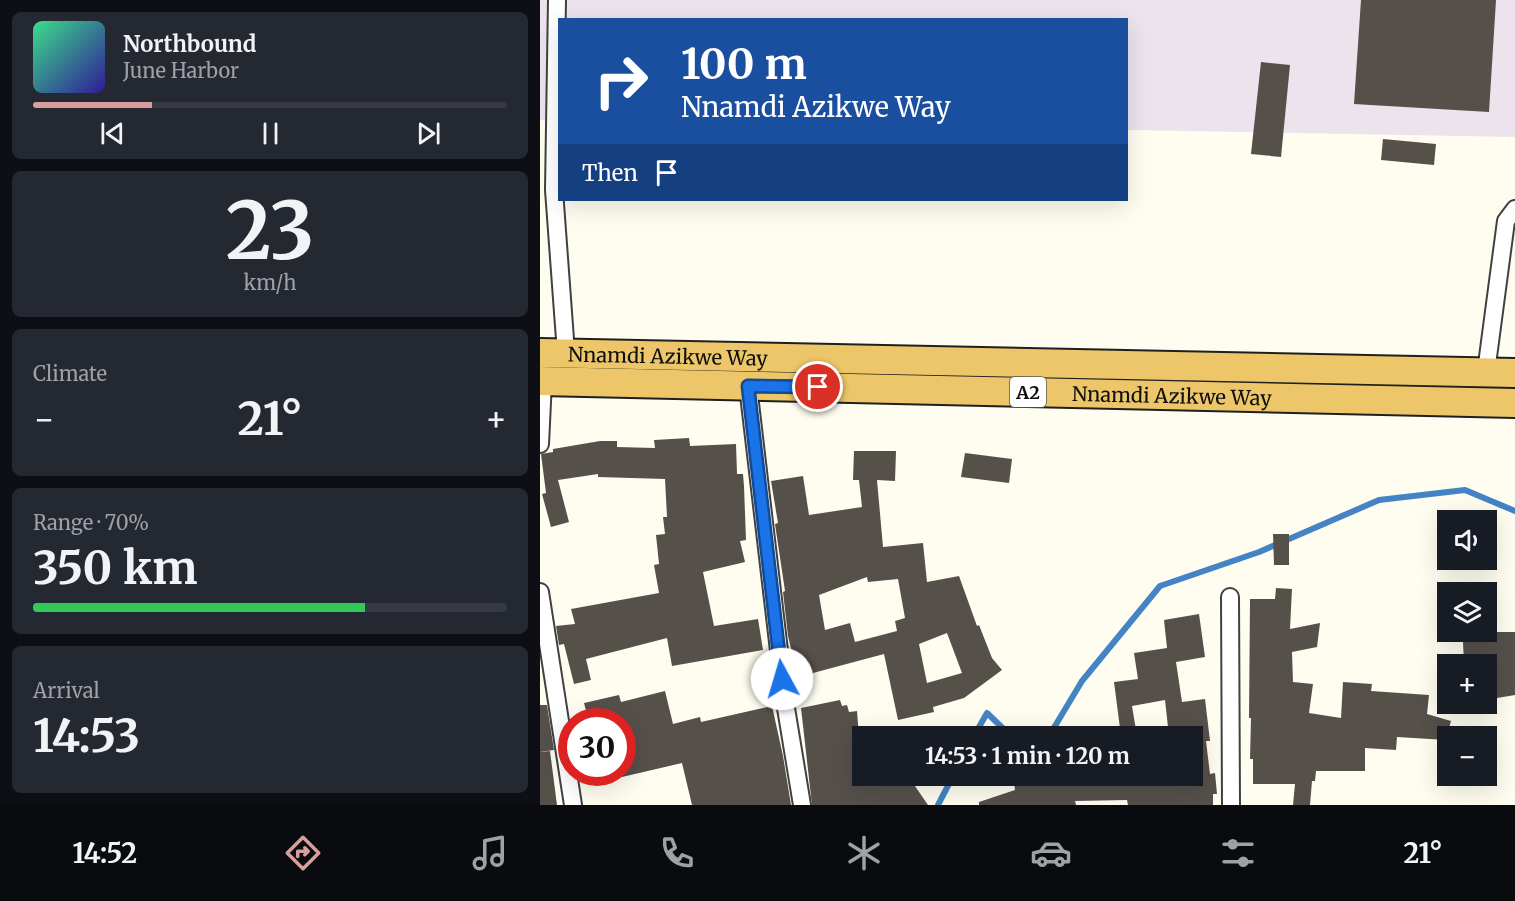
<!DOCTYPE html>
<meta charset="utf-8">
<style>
:root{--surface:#171b24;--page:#242831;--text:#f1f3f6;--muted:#9ea1a6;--line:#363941;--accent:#d69e9c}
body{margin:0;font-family:Merriweather,serif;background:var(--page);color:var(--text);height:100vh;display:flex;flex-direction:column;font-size:22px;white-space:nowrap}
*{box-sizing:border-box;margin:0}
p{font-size:20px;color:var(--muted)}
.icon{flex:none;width:33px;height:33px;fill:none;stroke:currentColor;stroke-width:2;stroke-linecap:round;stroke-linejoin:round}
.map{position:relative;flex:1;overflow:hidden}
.panel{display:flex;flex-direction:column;gap:12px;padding:12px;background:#0d0f14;width:540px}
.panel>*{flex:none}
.guide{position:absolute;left:18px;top:18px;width:570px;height:183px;border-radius:0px;box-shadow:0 6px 24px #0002;background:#1a4fa0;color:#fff;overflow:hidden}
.fabs{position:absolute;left:897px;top:510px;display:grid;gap:12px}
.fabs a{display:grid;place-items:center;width:60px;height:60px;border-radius:0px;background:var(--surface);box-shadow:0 6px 24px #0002;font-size:30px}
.speed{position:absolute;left:18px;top:708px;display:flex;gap:12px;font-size:30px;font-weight:700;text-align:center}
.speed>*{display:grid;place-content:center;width:78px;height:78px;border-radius:50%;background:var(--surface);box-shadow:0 6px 24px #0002;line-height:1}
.speed .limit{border:9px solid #d22;background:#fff;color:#111}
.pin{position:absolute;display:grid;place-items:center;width:51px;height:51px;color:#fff;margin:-26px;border:3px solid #fff;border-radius:50%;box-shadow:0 2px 6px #0007}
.me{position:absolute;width:66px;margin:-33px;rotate:354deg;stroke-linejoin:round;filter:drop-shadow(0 0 4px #0008)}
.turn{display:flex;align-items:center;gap:21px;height:126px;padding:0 24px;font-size:27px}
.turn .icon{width:78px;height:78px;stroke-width:2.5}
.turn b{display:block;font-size:42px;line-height:51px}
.then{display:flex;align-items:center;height:57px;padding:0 24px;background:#0003;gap:12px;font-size:22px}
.big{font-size:45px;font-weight:700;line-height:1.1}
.panel .tile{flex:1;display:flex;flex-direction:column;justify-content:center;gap:9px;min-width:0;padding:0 21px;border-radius:9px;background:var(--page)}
.panel .dial{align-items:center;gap:0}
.dial b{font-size:78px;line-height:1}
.song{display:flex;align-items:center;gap:18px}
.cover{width:72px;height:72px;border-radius:9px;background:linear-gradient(135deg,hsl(150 70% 55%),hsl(250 70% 35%))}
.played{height:6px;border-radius:3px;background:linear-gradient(90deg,var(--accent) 25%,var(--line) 25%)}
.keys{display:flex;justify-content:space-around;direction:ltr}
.heat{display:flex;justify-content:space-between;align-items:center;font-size:33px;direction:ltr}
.charge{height:9px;border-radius:4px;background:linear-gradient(90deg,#34c759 70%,var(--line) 0)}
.trip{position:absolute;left:312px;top:726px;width:351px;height:60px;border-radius:0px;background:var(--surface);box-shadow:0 6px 24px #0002;font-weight:700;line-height:60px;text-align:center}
.dock{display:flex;height:96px;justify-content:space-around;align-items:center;background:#090b0e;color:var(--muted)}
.dock .icon{width:42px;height:42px}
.dock .current{color:var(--accent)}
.dock b{font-size:27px;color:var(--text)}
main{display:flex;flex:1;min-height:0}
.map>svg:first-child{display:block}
.industrial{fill:#ece3ec}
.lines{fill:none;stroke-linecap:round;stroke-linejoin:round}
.stream{stroke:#4483c4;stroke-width:6}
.building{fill:#56504b;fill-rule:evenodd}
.minor-casing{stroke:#414141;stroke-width:20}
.trunk-casing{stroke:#1f1f1f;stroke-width:32}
.minor{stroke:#fff;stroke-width:16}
.trunk{stroke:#ecc668;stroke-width:28}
.route-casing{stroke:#114b97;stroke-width:15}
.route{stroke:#1a73e8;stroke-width:10}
.labels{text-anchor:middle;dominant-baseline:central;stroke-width:6;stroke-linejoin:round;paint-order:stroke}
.shield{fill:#fff;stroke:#565656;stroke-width:1.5}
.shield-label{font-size:18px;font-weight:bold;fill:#0e0e0e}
.street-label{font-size:20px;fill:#0e0e0e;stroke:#fff}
</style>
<main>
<section class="panel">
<div class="tile">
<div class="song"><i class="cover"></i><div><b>Northbound</b><p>June Harbor</p></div></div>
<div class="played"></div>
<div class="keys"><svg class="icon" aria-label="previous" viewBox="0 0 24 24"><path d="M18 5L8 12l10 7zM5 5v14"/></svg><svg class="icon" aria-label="pause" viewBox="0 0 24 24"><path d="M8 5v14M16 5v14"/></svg><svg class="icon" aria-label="next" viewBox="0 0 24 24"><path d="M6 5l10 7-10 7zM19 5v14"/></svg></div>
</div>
<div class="tile dial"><b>23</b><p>km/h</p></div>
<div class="tile"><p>Climate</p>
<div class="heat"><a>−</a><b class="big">21°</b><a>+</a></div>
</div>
<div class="tile"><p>Range · 70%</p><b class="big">350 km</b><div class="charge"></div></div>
<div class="tile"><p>Arrival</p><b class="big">14:53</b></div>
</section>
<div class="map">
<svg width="975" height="805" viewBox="0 0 975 805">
<rect width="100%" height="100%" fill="#fefdf0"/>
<path class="industrial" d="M 0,0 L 975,0 L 975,137 L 587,130 L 586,20 L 20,20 L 19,121 L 0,120 Z"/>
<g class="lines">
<g class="stream">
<path d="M 434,736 L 447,713 L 471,736"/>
<path d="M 509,736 L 542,681 L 620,586 L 719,552 L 839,500 L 925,490 L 975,511"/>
<path d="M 398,805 L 413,776"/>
</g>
</g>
<g class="building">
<path d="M 821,0 L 956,0 L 949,112 L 814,104 Z"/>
<path d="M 721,62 L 750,65 L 741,157 L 711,154 Z"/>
<path d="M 843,139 L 896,144 L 894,165 L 841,160 Z"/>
<path d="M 149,438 L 150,446 L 196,444 L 197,474 L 203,474 L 204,486 L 206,540 L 200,541 L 205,562 L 163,572 L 174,626 L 218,619 L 223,650 L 132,666 L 127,638 L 46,659 L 51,680 L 34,684 L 24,644 L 19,645 L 16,626 L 35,624 L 31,609 L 119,593 L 114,565 L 119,564 L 116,535 L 125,534 L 123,517 L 127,517 L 125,479 L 58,477 L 58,474 L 18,480 L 29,522 L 11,527 L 2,494 L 6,493 L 1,454 L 13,452 L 13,449 L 60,441 L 77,441 L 77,447 L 115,448 L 114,440 Z"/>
<path d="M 314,451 L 356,451 L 355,481 L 337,480 L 343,547 L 383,543 L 387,582 L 419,576 L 437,626 L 439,625 L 452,658 L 462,670 L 424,698 L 393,707 L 394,712 L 358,720 L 344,654 L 258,677 L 248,636 L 243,592 L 245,591 L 235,524 L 238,523 L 231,481 L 263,476 L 269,515 L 322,507 L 319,480 L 313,480 ZM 327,577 L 328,582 L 358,579 L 365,618 L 355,621 L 357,631 L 315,642 L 310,623 L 285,630 L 279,595 ZM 407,633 L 422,673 L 387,683 L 379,644 Z"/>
<path d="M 425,453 L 472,459 L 469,483 L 421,477 Z"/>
<path d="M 733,534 L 749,534 L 749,565 L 734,565 Z"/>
<path d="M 736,588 L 752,589 L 750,629 L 780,623 L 777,647 L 752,652 L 753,682 L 773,684 L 769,713 L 801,718 L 803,682 L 832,684 L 831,691 L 889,695 L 887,714 L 911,721 L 906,740 L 857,737 L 856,750 L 825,748 L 825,771 L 776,771 L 775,781 L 772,781 L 770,805 L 753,805 L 755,784 L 713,784 L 713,759 L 710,759 L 711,718 L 709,718 L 710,599 L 735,599 Z"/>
<path d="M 659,614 L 665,657 L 636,662 L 642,702 L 665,699 L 670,741 L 666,741 L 670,774 L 675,773 L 677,794 L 673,794 L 673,805 L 588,805 L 587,800 L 535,801 L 536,805 L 439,805 L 439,802 L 475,790 L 474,782 L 522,780 L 521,776 L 591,776 L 593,786 L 652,784 L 652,736 L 629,736 L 625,700 L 592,706 L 597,736 L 581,736 L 574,682 L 598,679 L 594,653 L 627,648 L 624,620 Z"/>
<path d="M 957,632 L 975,632 L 975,695 L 957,698 L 954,676 L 946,676 L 946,664 L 924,664 L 923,642 L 957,641 Z"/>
<path d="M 125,691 L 133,724 L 160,717 L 161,722 L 232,706 L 243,756 L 251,805 L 152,805 L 142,763 L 82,777 L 82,722 L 49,722 L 44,703 L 79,695 L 81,702 Z"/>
<path d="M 300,700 L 302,706 L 307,705 L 309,712 L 317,711 L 322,776 L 368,776 L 388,805 L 272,805 L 261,708 Z"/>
<path d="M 0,705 L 7,705 L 14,750 L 0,752 Z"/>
<path d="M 10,751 L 17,805 L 0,805 L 0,752 Z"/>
</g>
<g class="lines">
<defs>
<g id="minor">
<path d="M 17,0 L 14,190 L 26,353"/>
<path d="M 946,372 L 966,221 L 975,209"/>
<path d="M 208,386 L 245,702 L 262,805"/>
<path d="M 0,444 L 3,381"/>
<path d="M 0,592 L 33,805"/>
<path d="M 690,597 L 691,805"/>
</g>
<g id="trunk">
<path id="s1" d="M 0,353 L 975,373"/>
<path id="s2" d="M 0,381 L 975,403"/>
</g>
</defs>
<use href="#minor" class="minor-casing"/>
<use href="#trunk" class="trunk-casing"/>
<use href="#minor" class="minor"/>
<use href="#trunk" class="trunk"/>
</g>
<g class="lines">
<defs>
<path id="route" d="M 242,679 L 208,386 L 278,387"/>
</defs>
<use href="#route" class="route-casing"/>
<use href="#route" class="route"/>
</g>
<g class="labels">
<rect class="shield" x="470" y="377" width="36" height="30" rx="4.5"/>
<g class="shield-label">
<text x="488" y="392">A2</text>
</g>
<g class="street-label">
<text stroke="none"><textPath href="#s1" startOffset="128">Nnamdi Azikwe Way</textPath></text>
<text stroke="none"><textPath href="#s2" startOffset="632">Nnamdi Azikwe Way</textPath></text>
</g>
</g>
</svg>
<div class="fabs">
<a><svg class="icon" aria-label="sound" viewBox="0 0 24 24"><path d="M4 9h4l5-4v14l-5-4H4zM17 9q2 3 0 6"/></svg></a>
<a><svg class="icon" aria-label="layers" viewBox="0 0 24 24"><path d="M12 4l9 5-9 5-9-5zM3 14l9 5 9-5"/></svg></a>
<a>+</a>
<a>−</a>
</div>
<div class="speed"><div class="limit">30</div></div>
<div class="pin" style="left:278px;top:387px;background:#d93025"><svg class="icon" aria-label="arrive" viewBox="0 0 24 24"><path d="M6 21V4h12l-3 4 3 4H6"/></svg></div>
<svg class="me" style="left:242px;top:679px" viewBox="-20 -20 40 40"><circle r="19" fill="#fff"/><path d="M0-13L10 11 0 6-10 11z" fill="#1a73e8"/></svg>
<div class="trip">14:53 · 1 min · 120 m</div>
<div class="guide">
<div class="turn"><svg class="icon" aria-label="right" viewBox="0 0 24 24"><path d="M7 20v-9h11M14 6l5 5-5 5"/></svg><div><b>100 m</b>Nnamdi Azikwe Way</div></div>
<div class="then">Then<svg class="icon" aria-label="arrive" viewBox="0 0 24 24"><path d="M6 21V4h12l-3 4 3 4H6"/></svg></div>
</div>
</div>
</main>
<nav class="dock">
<b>14:52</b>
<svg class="icon current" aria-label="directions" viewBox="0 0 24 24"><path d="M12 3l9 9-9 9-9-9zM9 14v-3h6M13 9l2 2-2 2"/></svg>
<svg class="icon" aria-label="music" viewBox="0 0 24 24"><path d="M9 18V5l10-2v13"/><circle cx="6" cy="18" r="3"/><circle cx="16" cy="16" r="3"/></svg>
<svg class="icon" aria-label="phone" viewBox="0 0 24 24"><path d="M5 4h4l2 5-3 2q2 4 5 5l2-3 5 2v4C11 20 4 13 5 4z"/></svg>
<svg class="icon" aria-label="climate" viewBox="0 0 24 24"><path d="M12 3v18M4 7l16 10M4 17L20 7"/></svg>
<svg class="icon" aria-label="car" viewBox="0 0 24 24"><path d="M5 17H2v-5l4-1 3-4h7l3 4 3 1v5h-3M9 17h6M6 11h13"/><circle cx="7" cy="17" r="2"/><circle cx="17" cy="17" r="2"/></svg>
<svg class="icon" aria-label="filters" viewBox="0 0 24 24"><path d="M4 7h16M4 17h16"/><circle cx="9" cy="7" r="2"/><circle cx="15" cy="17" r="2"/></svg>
<b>21°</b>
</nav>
